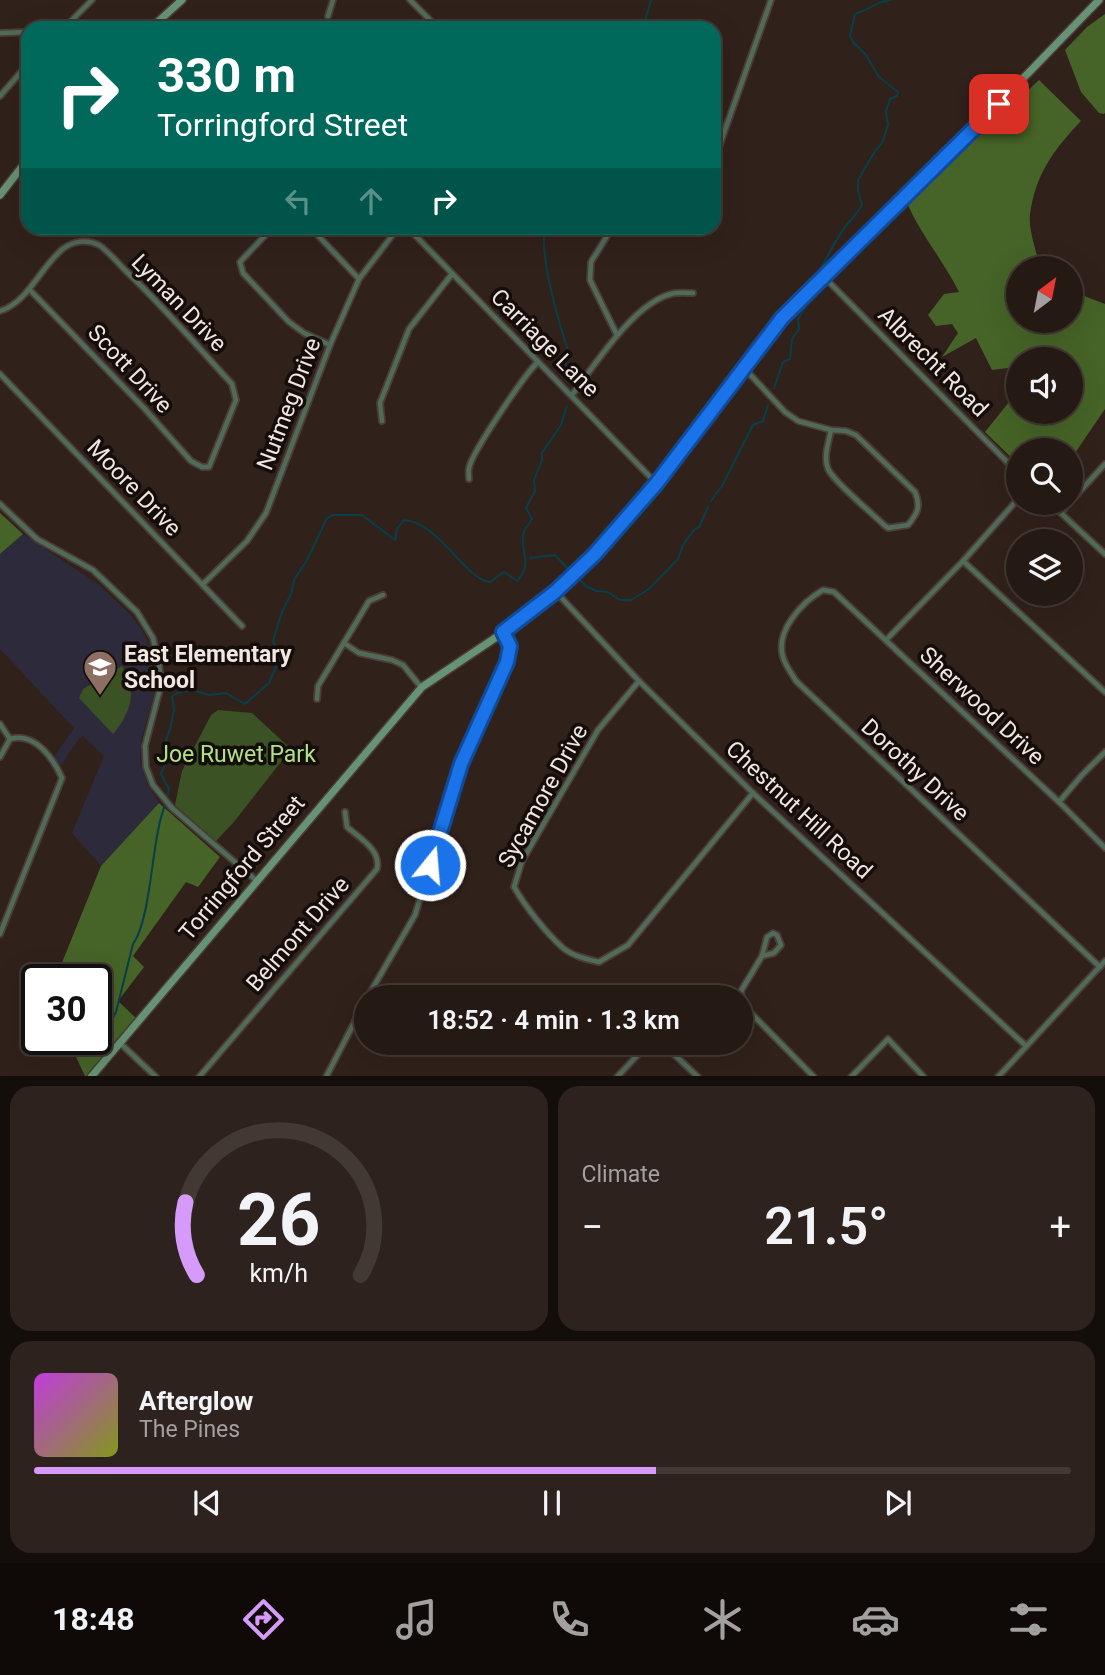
<!DOCTYPE html>
<meta charset="utf-8">
<style>
:root{--surface:#251914;--page:#2d221d;--text:#f1f3f6;--muted:#a3a0a0;--line:#423834;--accent:#d69bfa}
body{margin:0;font-family:Roboto,sans-serif;background:var(--page);color:var(--text);height:100vh;display:flex;flex-direction:column;font-size:26px;white-space:nowrap}
*{box-sizing:border-box;margin:0}
p{font-size:23px;color:var(--muted)}
.icon{flex:none;width:38px;height:38px;fill:none;stroke:currentColor;stroke-width:2;stroke-linecap:round;stroke-linejoin:round}
.map{position:relative;height:1076px;overflow:hidden}
.side{display:flex;flex-direction:column;gap:10px;padding:10px;background:#140e0b;flex:1}
.side>*{flex:none}
.banner{position:absolute;left:21px;top:21px;width:700px;height:214px;border-radius:21px;box-shadow:0 7px 28px #0002,0 0 0 2px var(--line);background:#00695c;color:#fff;overflow:hidden}
.needle{width:46px;rotate:32deg}
.fabs{position:absolute;left:1006px;top:256px;display:grid;gap:14px}
.fabs a{display:grid;place-items:center;width:77px;height:77px;border-radius:50%;background:var(--surface);box-shadow:0 7px 28px #0002,0 0 0 2px var(--line);font-size:35px}
.speed{position:absolute;left:21px;top:964px;display:flex;gap:14px;font-size:35px;font-weight:700;text-align:center}
.speed>*{display:grid;place-content:center;width:91px;height:91px;border-radius:50%;background:var(--surface);box-shadow:0 7px 28px #0002,0 0 0 2px var(--line);line-height:1}
.speed .limit{border:4px solid #111;border-radius:10px;background:#fff;color:#111}
.pin{position:absolute;display:grid;place-items:center;width:60px;height:60px;color:#fff;margin:-30px;border-radius:14px;box-shadow:0 4px 10px #0006}
.me{position:absolute;width:77px;margin:-38px;rotate:17deg;stroke-linejoin:round;filter:drop-shadow(0 0 5px #0008)}
.turn{display:flex;align-items:center;gap:24px;height:147px;padding:0 21px;font-size:32px}
.turn .icon{width:91px;height:91px;stroke-width:2.5}
.turn b{display:block;font-size:49px;line-height:60px}
.lanes{display:flex;align-items:center;height:66px;padding:0 21px;background:#0003;justify-content:center;gap:35px;direction:ltr}
.lanes .off{opacity:.35}
.big{font-size:52px;font-weight:600;line-height:1.1}
.side .tile{flex:1;display:flex;flex-direction:column;justify-content:center;gap:10px;min-width:0;padding:0 24px;border-radius:21px;background:var(--page)}
.side .dial{align-items:center;gap:0}
.dial svg{height:182px;overflow:visible;fill:none;stroke:var(--line);stroke-width:7;stroke-linecap:round;text-anchor:middle}
.dial text{fill:var(--text);stroke:none}
.song{display:flex;align-items:center;gap:21px}
.cover{width:84px;height:84px;border-radius:10px;background:linear-gradient(135deg,hsl(290 70% 55%),hsl(70 70% 35%))}
.played{height:7px;border-radius:4px;background:linear-gradient(90deg,var(--accent) 60%,var(--line) 60%)}
.keys{display:flex;justify-content:space-around;direction:ltr}
.heat{display:flex;justify-content:space-between;align-items:center;font-size:38px;direction:ltr}
.side .tiles{flex:1;display:grid;gap:10px;grid-template-columns:1fr 1fr}
.tile:last-child{grid-column:span 2}
.trip{position:absolute;left:354px;top:985px;width:399px;height:70px;border-radius:35px;background:var(--surface);box-shadow:0 7px 28px #0002,0 0 0 2px var(--line);font-weight:600;line-height:70px;text-align:center}
.menu{display:flex;height:112px;justify-content:space-around;align-items:center;background:#0f0a08;color:var(--muted)}
.menu .icon{width:49px;height:49px}
.menu .selected{color:var(--accent)}
.menu b{font-size:32px;color:var(--text)}
.map>svg:first-child{display:block}
.education{fill:#2d2a3b}
.green{fill:#3b5324}
.forest{fill:#466427;fill-rule:evenodd}
.lines{fill:none;stroke-linecap:round;stroke-linejoin:round}
.stream{stroke:#073f4b;stroke-width:2}
.street-casing{stroke:#4c3d37;stroke-width:8}
.secondary-casing{stroke:#4c3d37;stroke-width:10}
.street{stroke:#506b59;stroke-width:4.5}
.secondary{stroke:#669275;stroke-width:7}
.route-casing{stroke:#114b97;stroke-width:18}
.route{stroke:#1a73e8;stroke-width:12}
.labels{text-anchor:middle;dominant-baseline:central;stroke-width:7;stroke-linejoin:round;paint-order:stroke}
.street-label{font-size:23px;fill:#f2e6e2;stroke:#140d0a}
.poi-label{font-size:23px;font-weight:bold;fill:#f2e6e2;stroke:#140d0a;text-anchor:start}
.park-label{font-size:23px;fill:#b2e088;stroke:#140d0a}
</style>
<div class="map">
<svg width="1105" height="1077" viewBox="0 0 1105 1077">
<rect width="100%" height="100%" fill="#31211b"/>
<path class="education" d="M 23,534 L 98,584 L 129,613 L 142,630 L 150,647 L 155,692 L 141,740 L 140,762 L 148,785 L 159,803 L 101,866 L 72,833 L 104,756 L 82,735 L 61,765 L 54,757 L 74,728 L 0,649 L 0,554 Z"/>
<g class="green">
<path d="M 122,666 C 138,691 131,712 113,734 L 79,698 L 83,689 Z"/>
<path d="M 218,710 L 252,713 L 291,749 L 233,823 L 216,841 L 175,805 L 182,771 L 211,715 Z"/>
</g>
<g class="forest">
<path d="M 1105,14 L 1105,113 L 1104,114 L 1099,113 L 1081,92 L 1065,50 L 1087,27 Z"/>
<path d="M 1039,80 L 1081,121 C 1054,149 1035,175 1030,215 C 1028,227 1037,256 1041,268 L 1018,268 L 1018,320 L 1071,320 L 1071,291 L 1105,304 L 1105,409 L 1075,453 L 1061,442 L 1053,450 L 1018,450 L 1018,464 L 985,432 L 1017,392 L 1008,368 L 992,370 L 976,338 L 942,357 L 958,333 L 952,324 L 936,326 L 928,315 L 944,294 L 959,292 C 943,260 921,235 907,203 ZM 1018,359 L 1071,359 L 1071,411 L 1018,411 Z"/>
<path d="M 0,513 L 23,534 L 0,554 Z"/>
<path d="M 159,803 L 220,857 L 198,887 L 186,882 L 133,956 L 144,967 L 118,1001 L 140,1022 L 94,1076 L 85,1076 L 68,1040 L 96,1040 L 96,980 L 55,980 L 101,866 Z"/>
</g>
<g class="lines">
<g class="stream">
<path d="M 643,28 L 651,0"/>
<path d="M 545,228 C 539,255 559,324 569,353 L 565,361 L 570,377"/>
<path d="M 817,281 C 816,273 842,230 848,223 C 854,217 858,212 862,205 L 858,190 L 858,180 L 875,151 L 882,143 L 888,125 L 886,111 L 890,99 L 897,96 L 898,92 L 879,77 L 866,55 L 853,42 L 850,36 L 855,14 C 869,10 877,1 891,0"/>
<path d="M 774,388 L 783,362 L 790,359 L 792,339 L 799,329 L 798,319 L 818,287"/>
<path d="M 711,501 L 723,484 L 753,425 L 763,421 L 768,405"/>
<path d="M 530,558 L 555,555 L 570,571"/>
<path d="M 577,577 L 586,586 L 596,591 L 608,592 L 620,600 L 631,600 L 649,589 L 678,559 L 683,545 L 694,530 L 699,527 L 708,507"/>
<path d="M 103,1047 L 103,1036 L 116,1012 L 133,944 C 149,922 152,855 159,826 C 161,814 167,802 169,789 L 161,774 L 168,757 L 166,740 L 170,729 L 174,710 L 172,697 L 177,693 L 192,690 L 210,695 L 226,693 L 245,704 L 269,683 L 280,657 L 273,641 L 282,612 L 291,594 L 294,580 L 307,560 L 327,518 L 333,515 L 362,515 L 395,540 L 397,529 L 404,520 C 437,521 467,581 490,582 L 504,572 L 517,581 C 533,563 521,554 523,535 C 524,529 529,524 532,519 L 526,508 L 535,491 L 534,480 L 542,460 L 542,453 L 561,425 L 567,406"/>
<path d="M 104,1076 L 104,1077"/>
</g>
<defs>
<g id="street">
<path d="M 410,0 L 438,28"/>
<path d="M 328,16 L 333,0"/>
<path d="M 64,28 L 92,0"/>
<path d="M 0,33 L 28,32"/>
<path d="M 0,96 L 28,64"/>
<path d="M 714,161 L 771,0"/>
<path d="M 272,228 L 240,262 L 243,273 L 289,322 L 304,333 L 330,345"/>
<path d="M 311,228 L 359,279"/>
<path d="M 408,228 L 657,484"/>
<path d="M 612,228 L 591,262 L 590,280 L 617,335"/>
<path d="M 823,276 L 1018,473"/>
<path d="M 0,311 C 28,303 42,264 64,248 C 74,241 87,239 99,245 C 108,251 118,263 126,271 C 163,306 197,346 232,384 L 236,400 L 209,467 L 202,467 L 191,461 L 144,408 L 29,289"/>
<path d="M 745,369 L 785,412 L 798,421 L 831,430"/>
<path d="M 0,374 L 242,626"/>
<path d="M 572,395 C 594,366 634,303 671,294 C 677,292 686,293 693,293"/>
<path d="M 382,421 L 380,403 L 409,329 L 452,274"/>
<path d="M 831,430 L 846,431 L 856,435 L 915,492 C 921,506 918,513 908,525 L 888,528 L 884,525 C 872,513 834,482 828,469 C 823,456 829,442 831,430 Z"/>
<path d="M 469,479 C 469,475 468,471 469,468 C 472,452 525,374 538,362"/>
<path d="M 1071,501 L 1105,464"/>
<path d="M 1049,502 L 1105,554"/>
<path d="M 0,504 L 37,539 L 93,570 L 137,612 L 153,638 L 159,664 L 161,685 L 145,746 L 146,767 L 153,785 L 172,808 L 257,881"/>
<path d="M 1061,513 L 1070,502"/>
<path d="M 963,561 L 1105,692"/>
<path d="M 203,584 L 247,541 L 266,513 L 330,345 L 359,279 L 398,228"/>
<path d="M 555,591 L 639,681 L 753,793 L 1026,1046"/>
<path d="M 886,640 L 963,561 L 1018,499"/>
<path d="M 344,643 L 359,653 L 392,660 L 403,665 L 421,687"/>
<path d="M 639,681 L 598,730 L 522,861 L 514,887 C 525,906 546,933 563,948 C 573,956 586,959 599,962 L 628,945 L 753,793"/>
<path d="M 317,699 L 318,686 L 369,601 L 383,595"/>
<path d="M 0,724 L 10,739"/>
<path d="M 0,757 L 10,739 C 35,732 53,758 62,778 L 0,934"/>
<path d="M 1059,802 L 1082,775 L 1105,752"/>
<path d="M 773,933 L 777,935 L 781,945 L 774,953 L 762,956 L 767,937 Z"/>
<path d="M 762,956 L 741,991 L 743,1005 L 814,1077"/>
<path d="M 1100,967 L 796,681 C 792,674 785,665 783,657 C 775,631 802,602 823,590 L 834,592 L 1059,802 L 1105,848"/>
<path d="M 367,998 L 415,915 L 461,764 L 507,662 L 510,646 L 504,632"/>
<path d="M 120,1043 L 156,1077"/>
<path d="M 662,1043 L 698,1077"/>
<path d="M 199,1077 L 377,869 C 381,850 361,839 347,827 L 345,812"/>
<path d="M 326,1077 L 366,1000"/>
<path d="M 617,1077 L 649,1043"/>
<path d="M 851,1077 L 888,1039 L 924,1077"/>
<path d="M 998,1077 L 1105,961"/>
</g>
<g id="secondary">
<path d="M 151,28 L 182,0"/>
<path d="M 0,195 L 28,159"/>
<path d="M 91,1077 L 422,687 L 504,632 L 579,569 L 657,484 L 782,318 L 982,121 L 1099,0"/>
</g>
</defs>
<use href="#street" class="street-casing"/>
<use href="#secondary" class="secondary-casing"/>
<use href="#street" class="street"/>
<use href="#secondary" class="secondary"/>
</g>
<g class="lines">
<defs>
<path id="route" d="M 430,865 L 461,764 L 507,662 L 510,646 L 503,632 L 555,592 L 595,554 L 656,484 L 782,318 L 999,104"/>
</defs>
<use href="#route" class="route-casing"/>
<use href="#route" class="route"/>
</g>
<defs>
<symbol id="school-pin" viewBox="-11 -11 22 30"><path d="M0 17L-7.5 6A9.5 9.5 0 1 1 7.5 6Z" fill="#8d6e63" stroke="#140d0a"/><path d="M0-5L7-2L0 1L-7-2ZM-4 1L0 2.5L4 1V4Q0 6-4 4Z" fill="#fff"/></symbol>
</defs>
<g fill-rule="evenodd">
<use href="#school-pin" x="81" y="648" width="38" height="52"/>
</g>
<g class="labels">
<g class="street-label">
<text transform="translate(179 303) rotate(46)">Lyman Drive</text>
<text transform="translate(545 343) rotate(45)">Carriage Lane</text>
<text transform="translate(933 362) rotate(45)">Albrecht Road</text>
<text transform="translate(130 369) rotate(47)">Scott Drive</text>
<text transform="translate(289 404) rotate(-69)">Nutmeg Drive</text>
<text transform="translate(134 488) rotate(46)">Moore Drive</text>
<text transform="translate(982 706) rotate(43)">Sherwood Drive</text>
<text transform="translate(915 770) rotate(43)">Dorothy Drive</text>
<text transform="translate(543 796) rotate(-61)">Sycamore Drive</text>
<text transform="translate(799 810) rotate(43)">Chestnut Hill Road</text>
<text transform="translate(242 868) rotate(-50)">Torringford Street</text>
<text transform="translate(298 934) rotate(-49)">Belmont Drive</text>
</g>
<g class="poi-label">
<text x="124" y="654">East Elementary<tspan x="124" dy="26">School</tspan></text>
</g>
<g class="park-label">
<text x="236" y="754">Joe Ruwet Park</text>
</g>
</g>
</svg>
<div class="fabs">
<a><svg class="needle" viewBox="-14 -14 28 28"><path d="M0-13l5 13h-10z" fill="#e53935"/><path d="M0 13l5-13h-10z" fill="#a3a0a0"/></svg></a>
<a><svg class="icon" aria-label="sound" viewBox="0 0 24 24"><path d="M4 9h4l5-4v14l-5-4H4zM17 9q2 3 0 6"/></svg></a>
<a><svg class="icon" aria-label="search" viewBox="0 0 24 24"><circle cx="10" cy="10" r="6"/><path d="M15 15l6 6"/></svg></a>
<a><svg class="icon" aria-label="layers" viewBox="0 0 24 24"><path d="M12 4l9 5-9 5-9-5zM3 14l9 5 9-5"/></svg></a>
</div>
<div class="speed"><div class="limit">30</div></div>
<div class="pin" style="left:999px;top:104px;background:#d93025"><svg class="icon" aria-label="arrive" viewBox="0 0 24 24"><path d="M6 21V4h12l-3 4 3 4H6"/></svg></div>
<svg class="me" style="left:430px;top:865px" viewBox="-20 -20 40 40"><circle r="17" fill="#1a73e8" stroke="#fff" stroke-width="3"/><path d="M0-11L8 9 0 5-8 9z" fill="#fff"/></svg>
<div class="trip">18:52 · 4 min · 1.3 km</div>
<div class="banner">
<div class="turn"><svg class="icon" aria-label="right" viewBox="0 0 24 24"><path d="M7 20v-9h11M14 6l5 5-5 5"/></svg><div><b>330 m</b>Torringford Street</div></div>
<div class="lanes"><svg class="icon off" aria-label="left" viewBox="0 0 24 24"><path d="M17 20v-9H6M10 6l-5 5 5 5"/></svg><svg class="icon off" aria-label="ahead" viewBox="0 0 24 24"><path d="M12 20V5M6 11l6-6 6 6"/></svg><svg class="icon" aria-label="right" viewBox="0 0 24 24"><path d="M7 20v-9h11M14 6l5 5-5 5"/></svg></div>
</div>
</div>
<section class="side">
<div class="tiles">
<div class="tile dial"><svg viewBox="0 0 100 80">
<path d="M14 69A42 42 0 1 1 86 69"/>
<path d="M14 69A42 42 0 0 1 9 37" stroke="#d69bfa"/>
<text x="50" y="56" font-size="32" font-weight="700">26</text>
<text x="50" y="72" font-size="11">km/h</text>
</svg></div>
<div class="tile"><p>Climate</p>
<div class="heat"><a>−</a><b class="big">21.5°</b><a>+</a></div>
</div>
<div class="tile">
<div class="song"><i class="cover"></i><div><b>Afterglow</b><p>The Pines</p></div></div>
<div class="played"></div>
<div class="keys"><svg class="icon" aria-label="previous" viewBox="0 0 24 24"><path d="M18 5L8 12l10 7zM5 5v14"/></svg><svg class="icon" aria-label="pause" viewBox="0 0 24 24"><path d="M8 5v14M16 5v14"/></svg><svg class="icon" aria-label="next" viewBox="0 0 24 24"><path d="M6 5l10 7-10 7zM19 5v14"/></svg></div>
</div>
</div>
</section>
<nav class="menu">
<b>18:48</b>
<svg class="icon selected" aria-label="directions" viewBox="0 0 24 24"><path d="M12 3l9 9-9 9-9-9zM9 14v-3h6M13 9l2 2-2 2"/></svg>
<svg class="icon" aria-label="music" viewBox="0 0 24 24"><path d="M9 18V5l10-2v13"/><circle cx="6" cy="18" r="3"/><circle cx="16" cy="16" r="3"/></svg>
<svg class="icon" aria-label="phone" viewBox="0 0 24 24"><path d="M5 4h4l2 5-3 2q2 4 5 5l2-3 5 2v4C11 20 4 13 5 4z"/></svg>
<svg class="icon" aria-label="climate" viewBox="0 0 24 24"><path d="M12 3v18M4 7l16 10M4 17L20 7"/></svg>
<svg class="icon" aria-label="car" viewBox="0 0 24 24"><path d="M5 17H2v-5l4-1 3-4h7l3 4 3 1v5h-3M9 17h6M6 11h13"/><circle cx="7" cy="17" r="2"/><circle cx="17" cy="17" r="2"/></svg>
<svg class="icon" aria-label="filters" viewBox="0 0 24 24"><path d="M4 7h16M4 17h16"/><circle cx="9" cy="7" r="2"/><circle cx="15" cy="17" r="2"/></svg>
</nav>
